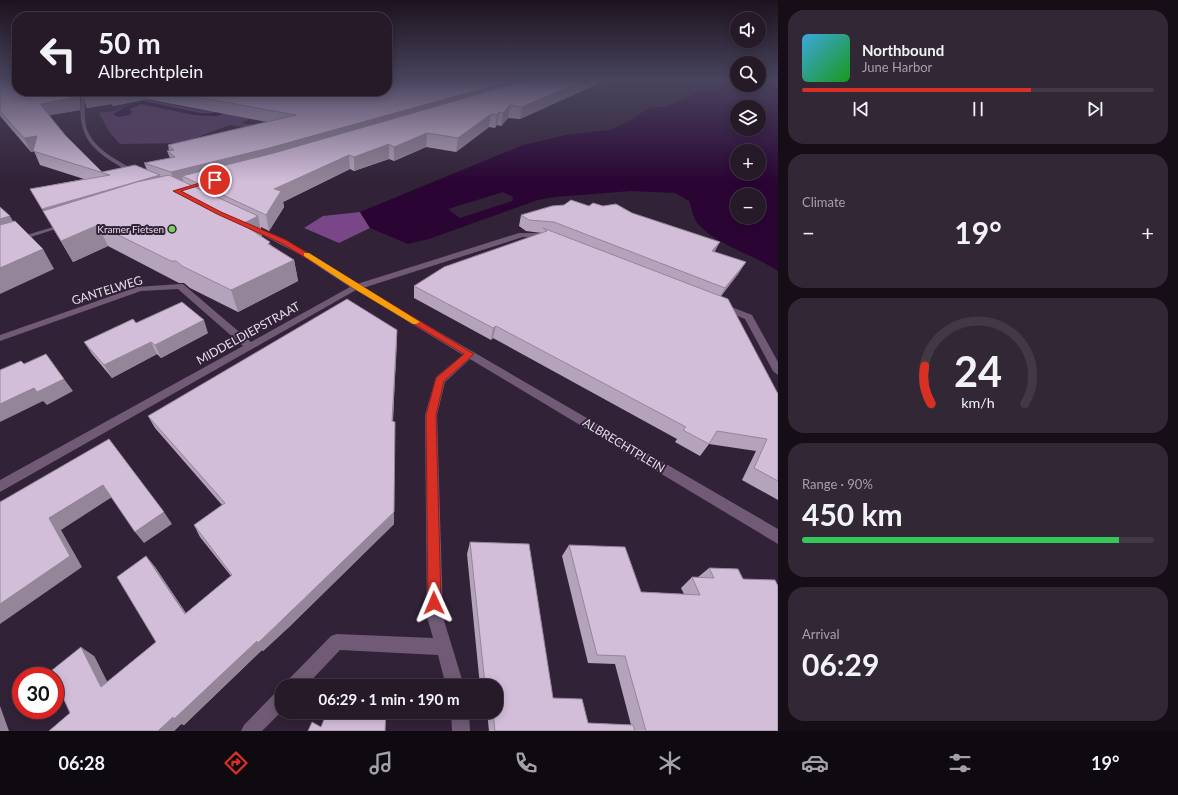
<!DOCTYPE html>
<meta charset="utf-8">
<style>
:root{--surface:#261a29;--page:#322735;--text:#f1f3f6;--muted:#a4a1a8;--line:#423846;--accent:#d93025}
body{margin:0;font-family:Lato,sans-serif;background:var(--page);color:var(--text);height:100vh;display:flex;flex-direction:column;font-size:15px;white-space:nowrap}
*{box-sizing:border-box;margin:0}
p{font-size:13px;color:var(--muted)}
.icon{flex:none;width:22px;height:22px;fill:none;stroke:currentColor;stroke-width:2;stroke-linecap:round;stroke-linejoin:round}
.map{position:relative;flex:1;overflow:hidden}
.panel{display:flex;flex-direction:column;gap:10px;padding:10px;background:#150e17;width:400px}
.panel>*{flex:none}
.top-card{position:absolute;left:12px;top:12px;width:380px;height:84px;border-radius:16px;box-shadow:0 2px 10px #0003,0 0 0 1px var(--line);background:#261a29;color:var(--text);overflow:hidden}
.tools{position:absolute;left:730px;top:12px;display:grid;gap:8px}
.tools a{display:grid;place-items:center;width:36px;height:36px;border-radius:50%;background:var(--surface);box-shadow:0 2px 10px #0003,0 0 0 1px var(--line);font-size:20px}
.speed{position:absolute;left:12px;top:667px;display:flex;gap:8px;font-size:20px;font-weight:700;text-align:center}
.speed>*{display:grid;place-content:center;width:52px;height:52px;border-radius:50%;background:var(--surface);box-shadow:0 2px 10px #0003,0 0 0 1px var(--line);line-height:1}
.speed .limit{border:6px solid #d22;background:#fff;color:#111}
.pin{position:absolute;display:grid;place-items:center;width:34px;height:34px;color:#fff;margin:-17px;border:2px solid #fff;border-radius:50%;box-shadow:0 1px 4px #0007}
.me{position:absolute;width:44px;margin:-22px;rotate:359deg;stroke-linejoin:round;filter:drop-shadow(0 0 3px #0008)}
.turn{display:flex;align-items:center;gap:14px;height:84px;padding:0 20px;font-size:18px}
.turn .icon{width:52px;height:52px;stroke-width:2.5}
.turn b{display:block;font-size:28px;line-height:34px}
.big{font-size:30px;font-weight:700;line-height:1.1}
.panel .card{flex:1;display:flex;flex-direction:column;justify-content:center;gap:6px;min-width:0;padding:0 14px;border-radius:16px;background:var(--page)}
.panel .dial{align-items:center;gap:0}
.dial svg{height:104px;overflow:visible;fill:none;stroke:var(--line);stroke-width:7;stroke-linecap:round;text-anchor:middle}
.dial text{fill:var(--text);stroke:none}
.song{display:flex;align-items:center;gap:12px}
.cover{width:48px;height:48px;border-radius:6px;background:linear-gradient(135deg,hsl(200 70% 55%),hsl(120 70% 35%))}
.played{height:4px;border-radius:2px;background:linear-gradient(90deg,var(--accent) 65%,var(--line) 65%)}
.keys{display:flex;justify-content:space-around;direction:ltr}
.heat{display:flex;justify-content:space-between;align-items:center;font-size:22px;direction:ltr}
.charge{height:6px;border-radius:3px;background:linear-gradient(90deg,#34c759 90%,var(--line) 0)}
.trip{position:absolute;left:275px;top:679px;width:228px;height:40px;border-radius:16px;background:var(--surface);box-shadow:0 2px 10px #0003,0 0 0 1px var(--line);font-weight:700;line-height:40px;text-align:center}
.dock{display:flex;height:64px;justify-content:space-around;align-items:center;background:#0f0a10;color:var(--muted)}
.dock .icon{width:28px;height:28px}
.dock .active{color:var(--accent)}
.dock b{font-size:18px;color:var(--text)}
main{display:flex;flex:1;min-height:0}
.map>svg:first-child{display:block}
.green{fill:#5a3b62}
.forest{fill:#794787}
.water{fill:#2a0534;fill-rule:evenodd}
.pier{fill:#322237}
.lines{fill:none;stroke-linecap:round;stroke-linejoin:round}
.pedestrian{fill:#705a76;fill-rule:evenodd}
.minor{fill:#705a76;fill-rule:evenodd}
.wall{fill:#b5a3bb}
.shaded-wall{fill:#948599}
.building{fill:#d3beda;stroke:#948599}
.route{fill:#d93025;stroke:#8d1f18}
.slow{fill:#f59e0b}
.poi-dot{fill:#77d259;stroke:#322237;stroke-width:1.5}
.labels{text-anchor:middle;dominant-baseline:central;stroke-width:4;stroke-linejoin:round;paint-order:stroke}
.far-poi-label{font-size:10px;fill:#e7dcea;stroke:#322237;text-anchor:end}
.street-label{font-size:12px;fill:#e7dcea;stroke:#322237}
</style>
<main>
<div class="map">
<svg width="778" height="731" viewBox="0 0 778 731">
<rect width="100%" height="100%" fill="#322237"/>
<g class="green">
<path d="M 263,91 L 213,113 L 200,113 L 143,101 L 134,104 L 147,100 L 208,112 Z"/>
<path d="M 141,104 L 195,115 L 212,116 L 225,114 L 250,119 L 242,123 L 269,128 L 255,129 L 230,125 L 182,143 L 120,144 L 110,133 L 99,113 L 110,112 L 125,107 L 116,113 Z"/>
</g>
<path class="forest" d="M 360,212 L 370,228 L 339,243 L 304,228 L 323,216 Z"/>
<g class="water">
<path d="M 711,80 L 737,80 L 737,85 L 759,85 L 759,80 L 778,80 L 778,271 C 753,254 718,246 698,224 C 693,219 692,208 689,201 L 675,193 L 631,191 L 555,197 L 538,200 L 429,239 L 408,244 L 370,228 L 360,212 L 523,145 L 566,135 L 610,130 L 630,121 L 650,107 L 667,107 L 679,101 L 704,88 ZM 737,107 L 759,107 L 759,129 L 737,129 ZM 737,151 L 759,151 L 759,173 L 737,173 ZM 737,195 L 759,195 L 759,217 L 737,217 Z"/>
<path d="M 261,100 L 217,116 L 195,115 L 141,104 L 130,109 L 132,112 L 129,115 L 118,117 L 113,114 L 125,107 L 143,101 L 200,113 L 213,113 Z"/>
</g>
<path class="pier" d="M 503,192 L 513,197 L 512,201 L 460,218 L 448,209 Z"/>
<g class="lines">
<path class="pedestrian" d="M 63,224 L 68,225 L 0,247 L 0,243 Z"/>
<g class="minor">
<path d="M 81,91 L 85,91 C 85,102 84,114 86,126 C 92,150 120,161 139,173 L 139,175 L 135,175 C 115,163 87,151 82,125 C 79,114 81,102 81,91 Z"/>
<path d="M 249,224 L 307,252 L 357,284 L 519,233 L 537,233 L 552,235 L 552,239 L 549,239 L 523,237 L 363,288 L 778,529 L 778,544 L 470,359 L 445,382 L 437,415 L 443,617 L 464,686 L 446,686 L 438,655 L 340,650 L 306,686 L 285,686 L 288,680 L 331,636 L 337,634 L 433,638 L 427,617 L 425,415 L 436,377 L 463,355 L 356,290 L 0,492 L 0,480 L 243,346 L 178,289 L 141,291 L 0,341 L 0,335 L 137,287 L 180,284 L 183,284 L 251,342 L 350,287 L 301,255 L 247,227 L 246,226 Z"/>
<path d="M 724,304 L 752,315 L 778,362 L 778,375 L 773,371 L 745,319 L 721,309 L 720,307 Z"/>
<path d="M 282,689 L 282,711 L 262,731 L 241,731 L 244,725 L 276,692 Z"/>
<path d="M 451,712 L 469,712 L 470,731 L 452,731 Z"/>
</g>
</g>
<g class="wall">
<path d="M 0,80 L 17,91 L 80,91 L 80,110 L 49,115 L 65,135 L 102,172 L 147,170 L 144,163 L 170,158 L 167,151 L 169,151 L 168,145 L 267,122 L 147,99 L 113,106 L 112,104 L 87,108 L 82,91 L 387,91 L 387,80 L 606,80 L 520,119 L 508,118 L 501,126 L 497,125 L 495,128 L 489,127 L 456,152 L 426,147 L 394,161 L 389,159 L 354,171 L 350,169 L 283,202 L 284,207 L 269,231 L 261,227 L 262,237 L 271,245 L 294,260 L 298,281 L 238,312 L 190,288 L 184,283 L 179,283 L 108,246 L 73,262 L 30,189 L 84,179 L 40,165 L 34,151 L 31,152 L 0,116 Z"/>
<path d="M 589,206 L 603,206 L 632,213 L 714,252 L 746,262 L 738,274 L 721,296 L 778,394 L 778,500 L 742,480 L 756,451 L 709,444 L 700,456 L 675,442 L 677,439 L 493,338 L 491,340 L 414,298 L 414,286 L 542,233 L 526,231 L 519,226 L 521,215 Z"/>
<path d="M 136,323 L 208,333 L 161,358 L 157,354 L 112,378 L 92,354 L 84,342 Z"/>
<path d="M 397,330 L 393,421 L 394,524 L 289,627 L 263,651 L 262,650 L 184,725 L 181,724 L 174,731 L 49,731 L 70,713 L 94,656 L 107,682 L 156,642 L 146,556 L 155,567 L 186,613 L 231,576 L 200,537 L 194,525 L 222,505 L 155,428 L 148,416 Z"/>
<path d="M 470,542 L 553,698 L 588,723 L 631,725 L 615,664 L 588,663 L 562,556 L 569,545 L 641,592 L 684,594 L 681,588 L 692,577 L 697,578 L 709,568 L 738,569 L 778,731 L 489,731 L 487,712 L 496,712 L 496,686 L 480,686 L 467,554 Z"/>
</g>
<g class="shaded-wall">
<path d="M 514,80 L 550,80 L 195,182 L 182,176 L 184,185 L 176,187 L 171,172 Z"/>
<path d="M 585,80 L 606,80 L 520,119 L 522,107 Z"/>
<path d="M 75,91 L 80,91 L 80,110 L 46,116 L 40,104 Z"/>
<path d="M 125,91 L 145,91 L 147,99 L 113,106 L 112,104 L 87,108 L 83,96 L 108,92 Z"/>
<path d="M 510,105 L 508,118 L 501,126 L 503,113 Z"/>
<path d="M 499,112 L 497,125 L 495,128 L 497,115 Z"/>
<path d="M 491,114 L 489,127 L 456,152 L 458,138 Z"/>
<path d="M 427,133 L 426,147 L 394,161 L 394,147 Z"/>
<path d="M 37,136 L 33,151 L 34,151 L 31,152 L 24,138 Z"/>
<path d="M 389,144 L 389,159 L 354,171 L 354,157 Z"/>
<path d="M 349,155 L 350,169 L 283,202 L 284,207 L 269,231 L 266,215 L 274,189 Z"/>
<path d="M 160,175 L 165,190 L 43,211 L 51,225 L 42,209 Z"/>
<path d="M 10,216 L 21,235 L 0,241 L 0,219 Z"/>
<path d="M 258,216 L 262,237 L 247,245 L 242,224 Z"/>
<path d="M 98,225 L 108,246 L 73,262 L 61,241 Z"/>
<path d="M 720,242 L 714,253 L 712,251 Z"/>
<path d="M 43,249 L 54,269 L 0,294 L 0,268 Z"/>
<path d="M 294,260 L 298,281 L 238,312 L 231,290 Z"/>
<path d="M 746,262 L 738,274 L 718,300 L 725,288 Z"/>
<path d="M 204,320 L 208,333 L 161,358 L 155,345 Z"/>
<path d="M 496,326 L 493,338 L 491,340 L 493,328 Z"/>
<path d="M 397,330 L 397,343 L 392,434 L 392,421 Z"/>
<path d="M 151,342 L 157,354 L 112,378 L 104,365 Z"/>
<path d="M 64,379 L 73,391 L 47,405 L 43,401 L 0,422 L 0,404 L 34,388 Z"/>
<path d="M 103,485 L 112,497 L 61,530 L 82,567 L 0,624 L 0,604 L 49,518 Z"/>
<path d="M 164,512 L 172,524 L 144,543 L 135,532 Z"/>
<path d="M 394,512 L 394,524 L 289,627 L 263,651 L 258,643 Z"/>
<path d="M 146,556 L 155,567 L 193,624 L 185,614 Z"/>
<path d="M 257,641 L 262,650 L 184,725 L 181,724 L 174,731 L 158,731 Z"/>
<path d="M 81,647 L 94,656 L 114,695 L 101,687 Z"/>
<path d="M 0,706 L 9,731 L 0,731 Z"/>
</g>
<g class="building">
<path d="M 0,80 L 17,80 L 17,91 L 75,91 L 75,97 L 40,104 L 65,135 L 102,172 L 135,165 L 160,175 L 42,209 L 30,189 L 110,175 L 33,151 L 37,136 L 24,138 L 0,111 Z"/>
<path d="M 387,80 L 514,80 L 269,148 L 171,172 L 144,163 L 175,157 L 167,151 L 174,150 L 168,145 L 296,115 L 164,91 L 387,91 Z"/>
<path d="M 527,80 L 585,80 L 522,107 L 510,105 L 503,113 L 499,112 L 497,115 L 491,114 L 458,138 L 427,133 L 394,147 L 389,144 L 354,157 L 349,155 L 274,189 L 281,191 L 266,215 L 182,176 L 274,153 Z"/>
<path d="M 82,91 L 125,91 L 108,94 L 108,92 L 83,96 Z"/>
<path d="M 169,175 L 258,216 L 242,224 L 270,242 L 268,244 L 294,260 L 231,290 L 182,266 L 176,261 L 171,261 L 98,225 L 61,241 L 43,211 L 137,182 Z"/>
<path d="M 571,200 L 589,206 L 593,203 L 603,206 L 616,204 L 632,213 L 720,242 L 712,251 L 746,262 L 725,288 L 554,222 L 529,220 L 521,215 L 552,206 L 564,205 Z"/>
<path d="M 0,207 L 10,216 L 0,219 Z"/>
<path d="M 15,221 L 43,249 L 0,268 L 0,225 Z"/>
<path d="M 543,228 L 728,299 L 778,394 L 778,481 L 754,468 L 767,439 L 717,431 L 709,444 L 683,430 L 686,427 L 496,326 L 493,328 L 414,286 L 444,267 L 547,231 Z"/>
<path d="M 347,299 L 397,330 L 392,421 L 395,422 L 394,512 L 285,617 L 258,643 L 257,641 L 174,719 L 173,717 L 158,731 L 49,731 L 70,713 L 55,680 L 55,676 L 53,676 L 51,671 L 81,647 L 101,687 L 156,642 L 117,577 L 146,556 L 185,614 L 232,575 L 194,525 L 225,503 L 148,416 Z"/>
<path d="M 182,302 L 204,320 L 155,345 L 151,342 L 104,365 L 84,342 L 133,319 L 136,323 Z"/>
<path d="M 46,354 L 64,379 L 37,392 L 34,388 L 0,404 L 0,370 L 21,361 L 24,364 Z"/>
<path d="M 109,439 L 164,512 L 135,532 L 103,485 L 49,518 L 70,556 L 0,604 L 0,502 Z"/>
<path d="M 470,542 L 529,544 L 553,698 L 582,699 L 588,723 L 633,725 L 635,731 L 495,731 L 493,712 L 496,712 L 496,686 L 490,686 L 490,684 L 485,684 Z"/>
<path d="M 569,545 L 625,547 L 641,592 L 700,595 L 692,577 L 714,578 L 709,568 L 738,569 L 743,579 L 775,580 L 778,586 L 778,731 L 646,731 L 625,656 L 597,655 Z"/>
<path d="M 327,712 L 386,712 L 385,731 L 308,731 L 312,722 L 321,727 Z"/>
</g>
<linearGradient id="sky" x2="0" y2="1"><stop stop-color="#1c131e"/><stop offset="0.44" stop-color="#49445e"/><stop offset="1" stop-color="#49445e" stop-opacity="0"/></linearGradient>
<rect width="778" height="182" fill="url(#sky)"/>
<path class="route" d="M 213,179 L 218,180 L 181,191 L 221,212 L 286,240 L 474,354 L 444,381 L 436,415 L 441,603 L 439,608 L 434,610 L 430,608 L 428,603 L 426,415 L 436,378 L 464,354 L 353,288 L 333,274 L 281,243 L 217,214 L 173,191 Z"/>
<path class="slow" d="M 304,253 L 309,253 L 420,322 L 416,324 L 413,324 L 353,288 L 304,256 Z"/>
<circle class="poi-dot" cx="172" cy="229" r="4"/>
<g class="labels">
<g class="far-poi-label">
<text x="164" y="229">Kramer Fietsen</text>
</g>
<g class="street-label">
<text transform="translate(107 290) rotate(-17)">GANTELWEG</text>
<text transform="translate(248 333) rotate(-29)">MIDDELDIEPSTRAAT</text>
<text transform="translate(624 445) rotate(31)">ALBRECHTPLEIN</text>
</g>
</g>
</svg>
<div class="tools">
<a><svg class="icon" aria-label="sound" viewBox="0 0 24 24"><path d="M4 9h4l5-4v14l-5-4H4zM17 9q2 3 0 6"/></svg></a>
<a><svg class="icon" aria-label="search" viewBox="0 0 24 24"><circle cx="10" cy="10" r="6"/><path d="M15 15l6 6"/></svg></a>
<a><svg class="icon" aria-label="layers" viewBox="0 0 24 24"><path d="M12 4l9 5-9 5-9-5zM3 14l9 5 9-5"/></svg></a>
<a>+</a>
<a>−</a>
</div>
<div class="speed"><div class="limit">30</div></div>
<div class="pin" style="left:215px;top:180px;background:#d93025"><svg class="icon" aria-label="arrive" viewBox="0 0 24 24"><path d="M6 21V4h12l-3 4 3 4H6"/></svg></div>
<svg class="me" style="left:434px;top:603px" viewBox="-20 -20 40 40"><path d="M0-17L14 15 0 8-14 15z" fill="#d93025" stroke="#fff" stroke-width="4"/></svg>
<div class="trip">06:29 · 1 min · 190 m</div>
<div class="top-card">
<div class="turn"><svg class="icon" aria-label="left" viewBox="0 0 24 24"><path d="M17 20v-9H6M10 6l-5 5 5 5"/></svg><div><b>50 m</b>Albrechtplein</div></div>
</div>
</div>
<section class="panel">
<div class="card">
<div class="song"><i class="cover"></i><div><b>Northbound</b><p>June Harbor</p></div></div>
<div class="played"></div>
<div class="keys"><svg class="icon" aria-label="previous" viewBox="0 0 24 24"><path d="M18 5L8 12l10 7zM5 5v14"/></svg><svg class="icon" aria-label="pause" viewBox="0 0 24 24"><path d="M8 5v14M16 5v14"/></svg><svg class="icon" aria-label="next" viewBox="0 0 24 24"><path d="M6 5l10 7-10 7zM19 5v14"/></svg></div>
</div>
<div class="card"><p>Climate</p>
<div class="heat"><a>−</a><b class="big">19°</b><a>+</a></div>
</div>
<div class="card dial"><svg viewBox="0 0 100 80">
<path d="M14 69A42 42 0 1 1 86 69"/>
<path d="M14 69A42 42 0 0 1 9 40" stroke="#d93025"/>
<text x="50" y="56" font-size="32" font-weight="700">24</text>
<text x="50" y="72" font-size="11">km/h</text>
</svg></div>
<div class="card"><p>Range · 90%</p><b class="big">450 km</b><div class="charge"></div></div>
<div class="card"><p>Arrival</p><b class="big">06:29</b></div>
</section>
</main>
<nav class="dock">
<b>06:28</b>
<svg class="icon active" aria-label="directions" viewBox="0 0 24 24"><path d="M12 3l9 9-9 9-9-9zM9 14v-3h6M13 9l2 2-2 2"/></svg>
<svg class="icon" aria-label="music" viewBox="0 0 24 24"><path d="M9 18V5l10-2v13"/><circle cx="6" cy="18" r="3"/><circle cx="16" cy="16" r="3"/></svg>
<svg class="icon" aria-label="phone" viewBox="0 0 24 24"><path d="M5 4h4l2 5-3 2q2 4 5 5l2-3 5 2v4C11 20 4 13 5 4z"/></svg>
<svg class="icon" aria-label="climate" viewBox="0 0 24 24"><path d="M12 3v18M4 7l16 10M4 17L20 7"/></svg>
<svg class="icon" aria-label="car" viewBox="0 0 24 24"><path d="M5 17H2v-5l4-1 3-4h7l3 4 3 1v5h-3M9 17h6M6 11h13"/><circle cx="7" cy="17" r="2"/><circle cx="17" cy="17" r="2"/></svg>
<svg class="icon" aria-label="filters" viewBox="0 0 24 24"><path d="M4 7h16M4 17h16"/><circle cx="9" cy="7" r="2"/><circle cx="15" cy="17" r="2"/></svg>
<b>19°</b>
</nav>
